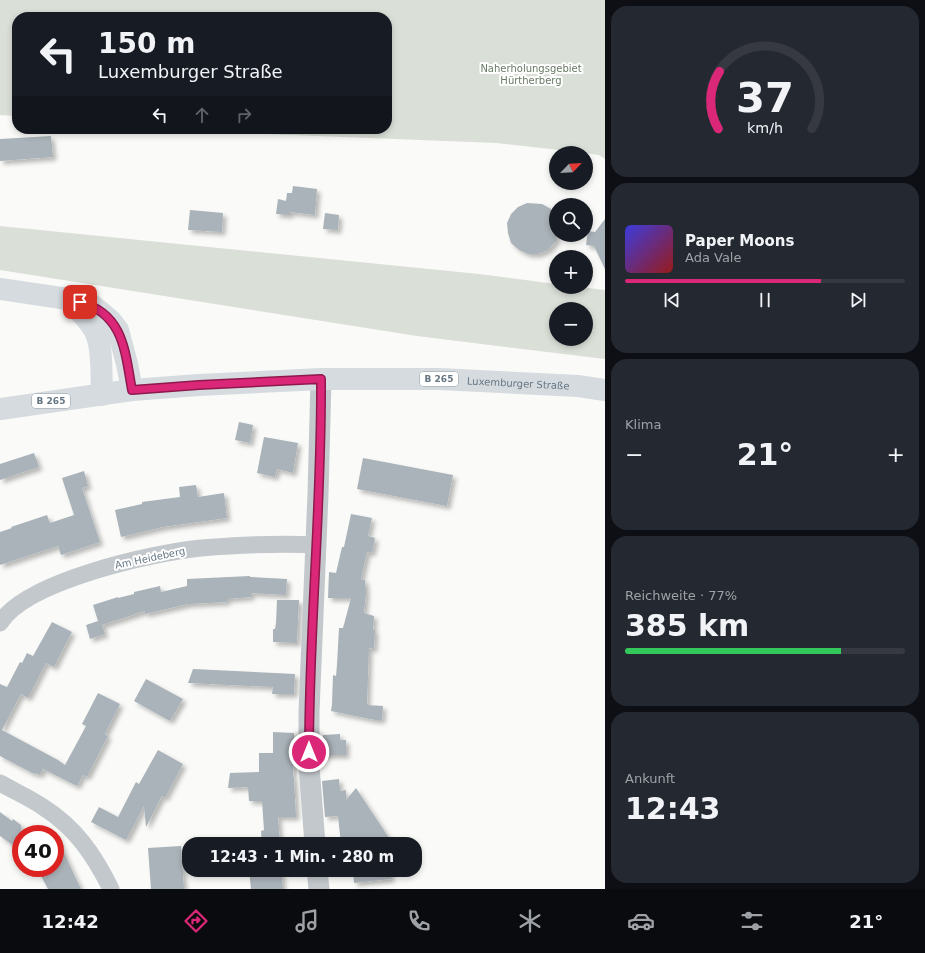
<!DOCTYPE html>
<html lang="de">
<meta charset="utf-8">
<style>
:root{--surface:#171b24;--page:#242831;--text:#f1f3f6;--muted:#9ea1a6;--line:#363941;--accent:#db2777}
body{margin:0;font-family:"DejaVu Sans",sans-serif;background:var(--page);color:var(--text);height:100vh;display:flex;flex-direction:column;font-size:15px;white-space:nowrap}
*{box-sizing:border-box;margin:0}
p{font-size:13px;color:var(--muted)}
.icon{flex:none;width:22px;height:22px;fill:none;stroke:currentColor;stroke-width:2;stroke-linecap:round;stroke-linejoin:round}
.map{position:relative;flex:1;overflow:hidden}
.details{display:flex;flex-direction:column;gap:6px;padding:6px;background:#0d0f14;width:320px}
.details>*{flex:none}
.guide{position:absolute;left:12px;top:12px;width:380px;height:122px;border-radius:16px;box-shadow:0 2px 6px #0003;background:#171b24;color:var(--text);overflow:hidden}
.needle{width:26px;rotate:65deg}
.controls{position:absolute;left:549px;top:146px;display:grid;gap:8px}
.controls a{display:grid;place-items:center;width:44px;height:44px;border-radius:50%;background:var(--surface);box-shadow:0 2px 6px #0003;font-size:20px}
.speed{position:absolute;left:12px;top:825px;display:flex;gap:8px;font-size:20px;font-weight:700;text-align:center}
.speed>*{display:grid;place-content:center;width:52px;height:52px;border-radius:50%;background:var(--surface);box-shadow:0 2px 6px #0003;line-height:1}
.speed .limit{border:6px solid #d22;background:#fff;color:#111}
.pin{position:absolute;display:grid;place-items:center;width:34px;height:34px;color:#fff;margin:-17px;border-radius:8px;box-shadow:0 2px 6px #0006}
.me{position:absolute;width:44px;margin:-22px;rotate:0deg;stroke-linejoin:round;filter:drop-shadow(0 0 3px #0008)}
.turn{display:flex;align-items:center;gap:14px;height:84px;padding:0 20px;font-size:18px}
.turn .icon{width:52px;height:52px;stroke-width:2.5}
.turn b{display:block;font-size:28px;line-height:34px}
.lanes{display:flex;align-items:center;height:38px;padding:0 20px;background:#0003;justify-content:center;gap:20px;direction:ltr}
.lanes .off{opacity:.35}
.big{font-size:30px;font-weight:800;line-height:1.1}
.details .card{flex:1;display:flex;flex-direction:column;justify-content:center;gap:6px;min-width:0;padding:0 14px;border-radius:16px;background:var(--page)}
.details .dial{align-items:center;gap:0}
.dial svg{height:104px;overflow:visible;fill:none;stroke:var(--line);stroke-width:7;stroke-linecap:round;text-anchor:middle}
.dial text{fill:var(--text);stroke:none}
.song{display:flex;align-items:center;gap:12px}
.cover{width:48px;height:48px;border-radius:6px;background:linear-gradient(135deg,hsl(240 70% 55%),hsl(0 70% 35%))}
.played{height:4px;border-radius:2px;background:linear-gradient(90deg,var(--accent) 70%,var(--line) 70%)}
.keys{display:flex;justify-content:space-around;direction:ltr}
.heat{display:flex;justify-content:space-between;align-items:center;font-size:22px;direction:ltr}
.charge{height:6px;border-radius:3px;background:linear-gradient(90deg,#34c759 77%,var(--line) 0)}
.trip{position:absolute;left:182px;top:837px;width:240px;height:40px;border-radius:16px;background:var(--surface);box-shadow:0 2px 6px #0003;font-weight:800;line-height:40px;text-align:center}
.tabs{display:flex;height:64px;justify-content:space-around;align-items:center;background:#090b0e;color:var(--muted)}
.tabs .icon{width:28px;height:28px}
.tabs .selected{color:var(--accent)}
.tabs b{font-size:18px;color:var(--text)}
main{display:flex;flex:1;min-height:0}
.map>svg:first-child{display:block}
.green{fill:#dadfd7;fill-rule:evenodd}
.building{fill:#aab3b9;filter:url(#shadow)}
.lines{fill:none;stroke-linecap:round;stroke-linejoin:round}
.minor{stroke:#c3c8cc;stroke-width:17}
.tertiary{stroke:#c3c8cc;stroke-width:21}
.secondary{stroke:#d6dbdf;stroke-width:22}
.primary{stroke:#d6dbdf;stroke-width:22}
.route-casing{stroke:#8e194d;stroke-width:10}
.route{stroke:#db2777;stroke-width:7}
.labels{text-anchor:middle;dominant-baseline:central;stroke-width:4;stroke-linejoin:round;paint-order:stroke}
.shield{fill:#fff;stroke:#939fa8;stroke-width:1}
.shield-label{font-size:9px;font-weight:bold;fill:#657683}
.park-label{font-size:10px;fill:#687a64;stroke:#fff}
.street-label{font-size:10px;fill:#657683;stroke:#fff}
</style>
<main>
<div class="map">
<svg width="605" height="889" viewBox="0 0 605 889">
<defs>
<filter id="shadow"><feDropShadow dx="3.5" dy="3.5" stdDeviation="2" flood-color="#0004"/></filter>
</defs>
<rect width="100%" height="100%" fill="#fafaf8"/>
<g class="green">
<path d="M 0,0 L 605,0 L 605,159 L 599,155 L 586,153 L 497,143 L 142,129 L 387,129 L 387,17 L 17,17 L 17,116 L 0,115 Z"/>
<path d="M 0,226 L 479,274 L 556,284 L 556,287 L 579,287 L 605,290 L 605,359 L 417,336 L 0,270 ZM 556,309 L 586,309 L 586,339 L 556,339 Z"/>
</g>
<g class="building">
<path d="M 51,136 L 53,157 L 0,161 L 0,139 Z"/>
<path d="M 293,186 L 317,189 L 315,215 L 290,212 L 290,215 L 276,214 L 278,199 L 286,201 L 287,193 L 292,193 Z"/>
<path d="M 527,203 L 542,204 L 551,209 L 556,216 L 556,241 L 548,250 L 538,254 L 528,254 L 519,250 L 511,243 L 508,233 L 507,223 L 511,214 L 518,207 Z"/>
<path d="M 190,210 L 223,213 L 222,232 L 188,230 Z"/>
<path d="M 325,213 L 339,215 L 338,230 L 323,229 Z"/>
<path d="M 605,219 L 605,269 L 594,246 L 586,245 L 588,231 L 595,232 Z"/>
<path d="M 239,422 L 253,425 L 250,443 L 235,440 Z"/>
<path d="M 264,437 L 298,443 L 293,473 L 277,469 L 275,477 L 257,473 Z"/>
<path d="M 34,453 L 39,467 L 0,480 L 0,464 Z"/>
<path d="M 363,458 L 453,475 L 447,506 L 357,489 Z"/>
<path d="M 84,471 L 88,486 L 82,488 L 100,542 L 61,555 L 58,546 L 0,565 L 0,532 L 12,528 L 11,527 L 47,515 L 50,523 L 74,515 L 62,478 Z"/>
<path d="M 196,485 L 198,497 L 224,493 L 227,518 L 163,527 L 121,537 L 115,510 L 142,504 L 142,502 L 180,497 L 179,487 Z"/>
<path d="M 351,514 L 372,518 L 368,536 L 375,538 L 372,553 L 367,552 L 361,579 L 365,580 L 366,593 L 364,613 L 374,616 L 373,630 L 375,630 L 374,649 L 369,648 L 367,705 L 383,706 L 382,720 L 375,720 L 331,711 L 332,704 L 344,705 L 332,704 L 333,675 L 336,676 L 337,665 L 339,628 L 343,628 L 351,598 L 328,598 L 329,572 L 336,573 L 342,547 L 344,547 Z"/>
<path d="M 250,576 L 250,577 L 287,579 L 286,595 L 251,593 L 251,597 L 227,599 L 227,602 L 188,604 L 145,614 L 145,611 L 102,625 L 105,634 L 90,639 L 86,625 L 98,621 L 93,605 L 118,597 L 118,598 L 134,594 L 134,592 L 160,586 L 161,592 L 187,586 L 187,579 Z"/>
<path d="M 277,600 L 299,600 L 297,643 L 273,642 L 273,629 L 275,629 L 276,623 Z"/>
<path d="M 52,622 L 72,632 L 54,667 L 46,663 L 28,698 L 21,694 L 2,730 L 58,760 L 65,765 L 86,726 L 82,724 L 98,693 L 120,704 L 105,734 L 108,736 L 87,777 L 83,775 L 77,786 L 43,769 L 40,775 L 35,773 L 34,774 L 0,756 L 0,684 L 7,687 L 20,662 L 22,663 L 27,653 L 33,656 Z"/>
<path d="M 193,669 L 295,674 L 294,694 L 272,694 L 273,687 L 188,683 Z"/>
<path d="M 146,679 L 183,699 L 170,721 L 134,701 Z"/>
<path d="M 273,732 L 294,733 L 293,778 L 294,778 L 296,817 L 278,817 L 280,844 L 262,844 L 261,831 L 264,830 L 262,801 L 249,801 L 248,787 L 228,788 L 230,773 L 259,772 L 259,753 L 273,753 Z"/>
<path d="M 340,734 L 340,740 L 346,740 L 346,755 L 323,755 L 323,735 Z"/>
<path d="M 158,750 L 183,764 L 165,798 L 162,796 L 146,827 L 144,806 L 126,840 L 91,822 L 99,807 L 118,817 L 136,782 L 139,784 Z"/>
<path d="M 339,779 L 340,791 L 346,790 L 346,800 L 356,788 L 391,841 L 367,844 L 341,844 L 338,816 L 325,817 L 322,781 Z"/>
<path d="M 0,812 L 12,821 L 13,819 L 21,825 L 21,851 L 0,836 Z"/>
<path d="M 55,833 L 71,868 L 81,889 L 48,889 L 37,868 L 55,868 Z"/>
<path d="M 181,846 L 184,889 L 151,889 L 148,848 Z"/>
<path d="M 249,870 L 281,870 L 283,889 L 251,889 Z"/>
<path d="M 353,870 L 390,870 L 391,879 L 354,883 Z"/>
</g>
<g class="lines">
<g class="minor">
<path d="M 0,623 C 26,581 152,553 201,548 C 239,545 278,543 316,545"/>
<path d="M 0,783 C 14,791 30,798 43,807 C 76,828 94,855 111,889"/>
</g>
<g class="tertiary">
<path d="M 315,844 L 309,766 L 309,712 L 318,494 L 321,379"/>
<path d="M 317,870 L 319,889"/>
</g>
<g class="secondary">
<path d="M 0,289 L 68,299 L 92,305 L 103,314 L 111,321 L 118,330 L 127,364 L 132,390"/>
<path d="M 69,300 C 79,311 92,322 97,336 C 103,353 101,378 102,395"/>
</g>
<path class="primary" id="s1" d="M 0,409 L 132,390 L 199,385 L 321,379 L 439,379 L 578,386 L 605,390"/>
</g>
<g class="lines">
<defs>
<path id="route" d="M 80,302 C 124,314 125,352 132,390 L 199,385 L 321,379 C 322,504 309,628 309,752"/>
</defs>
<use href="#route" class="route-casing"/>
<use href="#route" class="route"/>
</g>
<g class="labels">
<g class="shield">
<rect x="420" y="372" width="38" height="14" rx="3"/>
<rect x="32" y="394" width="38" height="14" rx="3"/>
</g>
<g class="shield-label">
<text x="439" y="379">B 265</text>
<text x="51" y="401">B 265</text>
</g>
<g class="park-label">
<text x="531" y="68">Naherholungsgebiet<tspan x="531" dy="12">Hürtherberg</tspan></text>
</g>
<g class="street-label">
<text stroke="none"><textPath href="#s1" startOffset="520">Luxemburger Straße</textPath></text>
<text transform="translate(150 558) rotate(-12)">Am Heideberg</text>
</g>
</g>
</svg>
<div class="controls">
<a><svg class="needle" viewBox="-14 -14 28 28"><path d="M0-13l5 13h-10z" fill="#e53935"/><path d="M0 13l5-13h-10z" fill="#9ea1a6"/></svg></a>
<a><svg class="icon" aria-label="search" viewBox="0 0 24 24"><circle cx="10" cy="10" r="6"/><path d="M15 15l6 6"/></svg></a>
<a>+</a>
<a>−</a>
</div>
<div class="speed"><div class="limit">40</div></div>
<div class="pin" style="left:80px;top:302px;background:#d93025"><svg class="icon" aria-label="arrive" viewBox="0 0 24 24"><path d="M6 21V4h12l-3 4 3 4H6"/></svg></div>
<svg class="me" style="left:309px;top:752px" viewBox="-20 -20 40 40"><circle r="17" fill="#db2777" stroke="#fff" stroke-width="3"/><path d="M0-11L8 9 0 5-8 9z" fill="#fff"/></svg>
<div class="trip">12:43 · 1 Min. · 280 m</div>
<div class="guide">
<div class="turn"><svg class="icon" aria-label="left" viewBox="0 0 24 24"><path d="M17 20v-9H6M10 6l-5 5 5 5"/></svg><div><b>150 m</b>Luxemburger Straße</div></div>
<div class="lanes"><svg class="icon" aria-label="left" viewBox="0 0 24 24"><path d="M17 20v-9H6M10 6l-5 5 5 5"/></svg><svg class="icon off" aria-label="ahead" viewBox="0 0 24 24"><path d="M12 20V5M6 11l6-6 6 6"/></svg><svg class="icon off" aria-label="right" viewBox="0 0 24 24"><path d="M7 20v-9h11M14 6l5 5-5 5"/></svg></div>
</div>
</div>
<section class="details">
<div class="card dial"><svg viewBox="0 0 100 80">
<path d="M14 69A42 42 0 1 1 86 69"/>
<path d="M14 69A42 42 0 0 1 15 25" stroke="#db2777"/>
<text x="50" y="56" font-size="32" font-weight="700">37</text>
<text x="50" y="72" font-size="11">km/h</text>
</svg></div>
<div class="card">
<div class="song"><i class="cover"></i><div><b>Paper Moons</b><p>Ada Vale</p></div></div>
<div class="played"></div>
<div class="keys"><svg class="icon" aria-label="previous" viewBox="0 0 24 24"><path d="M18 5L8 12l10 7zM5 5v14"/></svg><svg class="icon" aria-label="pause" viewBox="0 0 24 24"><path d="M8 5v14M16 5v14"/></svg><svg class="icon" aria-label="next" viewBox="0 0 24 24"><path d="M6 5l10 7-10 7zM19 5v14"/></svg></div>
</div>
<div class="card"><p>Klima</p>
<div class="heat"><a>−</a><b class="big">21°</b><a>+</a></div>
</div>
<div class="card"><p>Reichweite · 77%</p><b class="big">385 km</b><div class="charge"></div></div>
<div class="card"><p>Ankunft</p><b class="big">12:43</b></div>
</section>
</main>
<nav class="tabs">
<b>12:42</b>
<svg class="icon selected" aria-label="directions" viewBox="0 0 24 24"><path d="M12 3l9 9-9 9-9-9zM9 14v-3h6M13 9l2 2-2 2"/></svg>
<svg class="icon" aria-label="music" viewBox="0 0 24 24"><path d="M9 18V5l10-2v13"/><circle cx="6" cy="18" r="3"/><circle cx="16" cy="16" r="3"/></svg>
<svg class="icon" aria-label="phone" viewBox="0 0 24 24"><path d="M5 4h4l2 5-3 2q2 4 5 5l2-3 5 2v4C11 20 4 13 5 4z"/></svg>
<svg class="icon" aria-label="climate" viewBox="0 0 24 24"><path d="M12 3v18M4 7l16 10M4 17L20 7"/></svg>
<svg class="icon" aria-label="car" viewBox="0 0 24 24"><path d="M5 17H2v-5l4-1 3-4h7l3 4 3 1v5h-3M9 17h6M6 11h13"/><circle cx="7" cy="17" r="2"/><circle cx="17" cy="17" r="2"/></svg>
<svg class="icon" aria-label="filters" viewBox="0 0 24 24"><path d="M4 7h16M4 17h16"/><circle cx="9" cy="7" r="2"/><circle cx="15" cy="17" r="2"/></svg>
<b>21°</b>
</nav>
